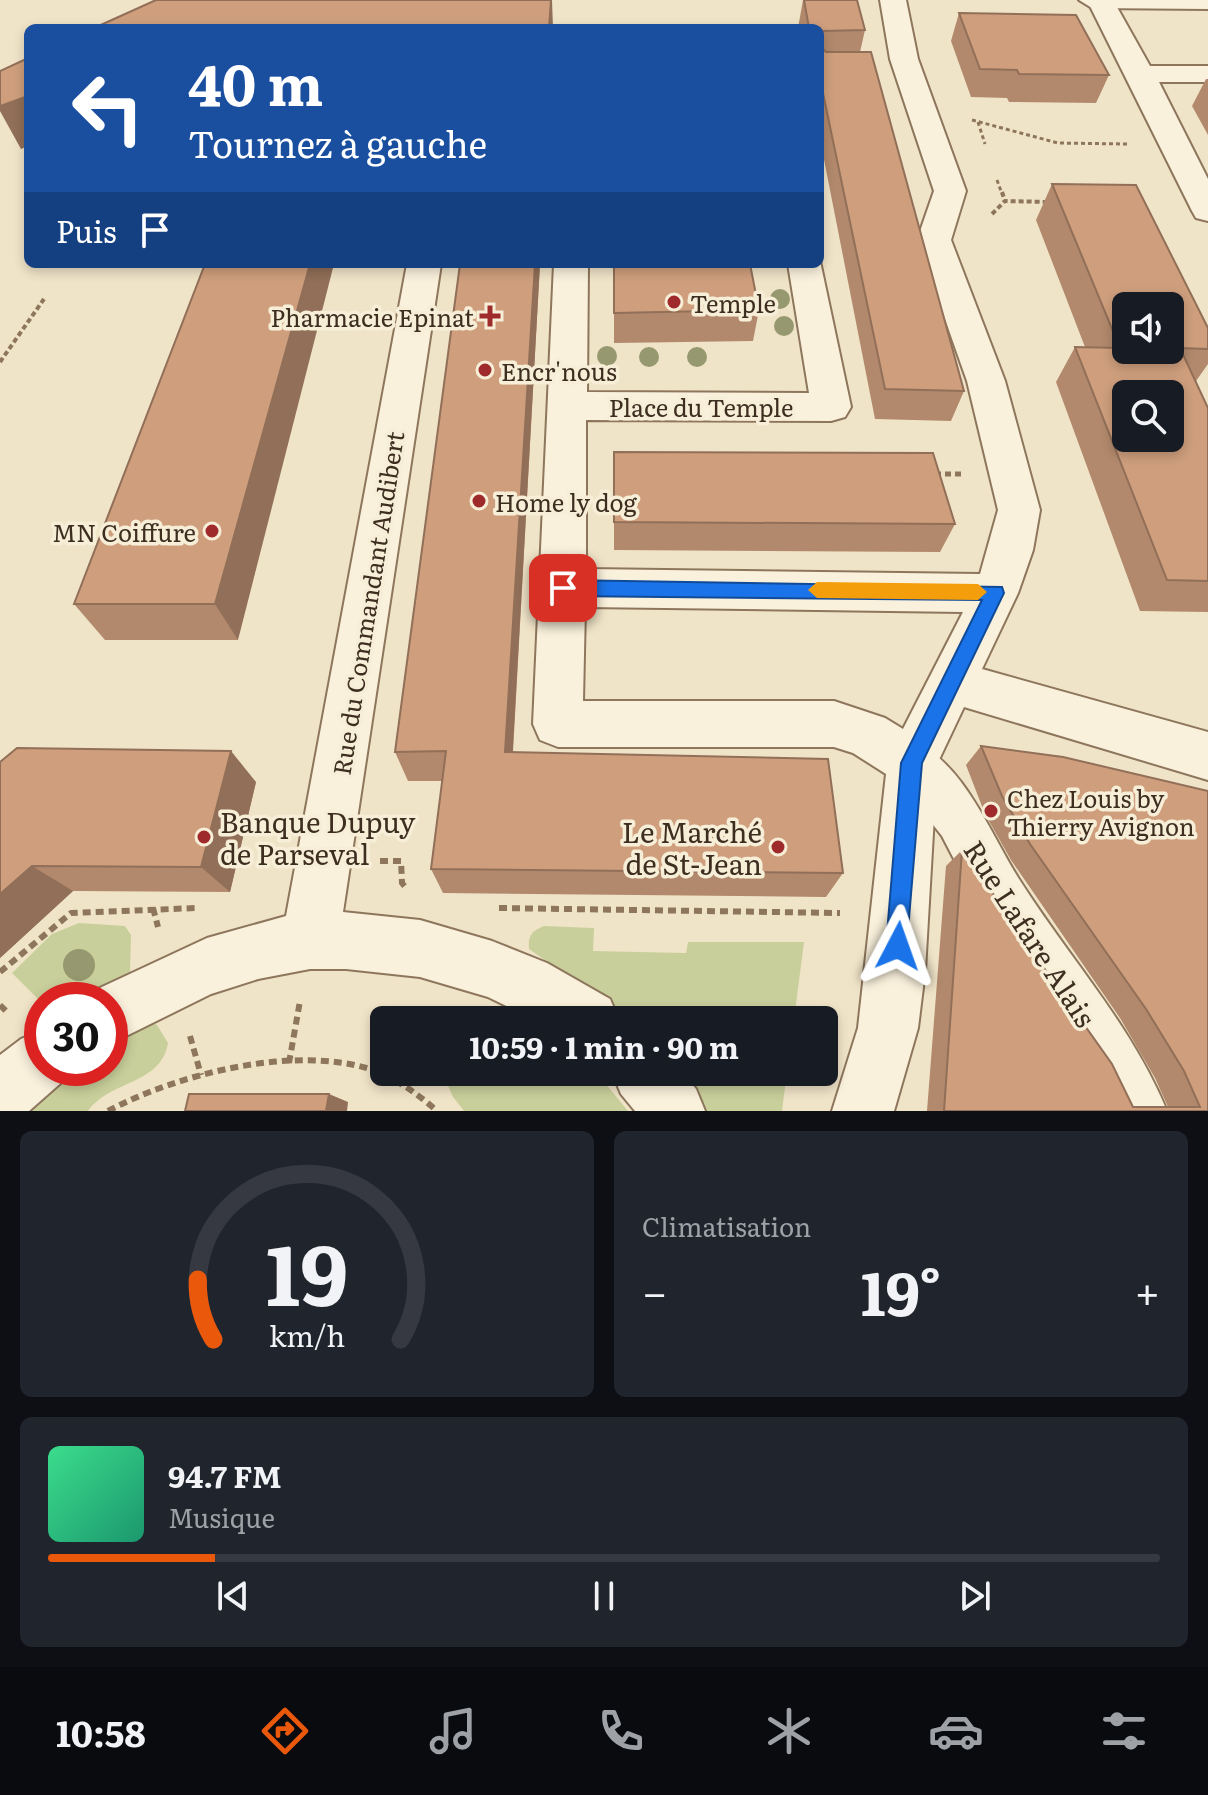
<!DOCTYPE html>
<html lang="fr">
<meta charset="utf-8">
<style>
:root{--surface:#171b24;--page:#20242c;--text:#f1f3f6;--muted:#9ea1a6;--line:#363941;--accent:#ea580c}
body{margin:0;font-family:Literata,serif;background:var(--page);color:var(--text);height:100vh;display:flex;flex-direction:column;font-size:30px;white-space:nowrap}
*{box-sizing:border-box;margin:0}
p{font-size:26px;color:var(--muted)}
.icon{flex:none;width:44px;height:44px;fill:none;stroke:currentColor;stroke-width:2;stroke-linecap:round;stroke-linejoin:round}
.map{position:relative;height:1111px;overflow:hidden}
.side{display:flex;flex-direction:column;gap:20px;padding:20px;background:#0d0f14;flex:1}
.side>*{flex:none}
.guide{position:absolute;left:24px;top:24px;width:800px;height:244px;border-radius:12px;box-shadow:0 4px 12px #0003;background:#1a4fa0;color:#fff;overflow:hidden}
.controls{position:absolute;left:1112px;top:292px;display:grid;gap:16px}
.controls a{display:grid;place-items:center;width:72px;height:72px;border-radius:12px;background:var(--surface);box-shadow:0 4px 12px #0003;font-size:40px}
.speed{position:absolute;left:24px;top:982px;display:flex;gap:16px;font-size:40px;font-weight:700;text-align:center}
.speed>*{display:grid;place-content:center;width:104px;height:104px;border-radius:50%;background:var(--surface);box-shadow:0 4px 12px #0003;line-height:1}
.speed .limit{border:12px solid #d22;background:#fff;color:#111}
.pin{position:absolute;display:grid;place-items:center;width:68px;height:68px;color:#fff;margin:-34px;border-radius:16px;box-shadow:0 4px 12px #0006}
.me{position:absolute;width:88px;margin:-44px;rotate:4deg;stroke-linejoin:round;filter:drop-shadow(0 0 6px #0008)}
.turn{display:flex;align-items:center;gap:28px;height:168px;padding:0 32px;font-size:36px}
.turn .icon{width:104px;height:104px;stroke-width:2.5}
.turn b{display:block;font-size:56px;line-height:68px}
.then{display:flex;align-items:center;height:76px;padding:0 32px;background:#0003;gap:16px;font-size:30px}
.big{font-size:60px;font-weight:700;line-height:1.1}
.side .widget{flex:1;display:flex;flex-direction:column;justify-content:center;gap:12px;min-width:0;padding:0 28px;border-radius:12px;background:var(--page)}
.side .dial{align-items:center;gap:0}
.dial svg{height:208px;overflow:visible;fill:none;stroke:var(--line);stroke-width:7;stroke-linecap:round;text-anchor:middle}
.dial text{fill:var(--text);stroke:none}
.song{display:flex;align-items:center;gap:24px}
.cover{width:96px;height:96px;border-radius:12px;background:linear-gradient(135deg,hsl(150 70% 55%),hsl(160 70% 35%))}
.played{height:8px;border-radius:4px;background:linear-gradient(90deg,var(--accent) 15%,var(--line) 15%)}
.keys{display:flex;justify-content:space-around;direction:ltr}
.heat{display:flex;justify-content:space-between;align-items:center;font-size:44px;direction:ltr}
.side .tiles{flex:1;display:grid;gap:20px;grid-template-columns:1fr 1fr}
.widget:last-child{grid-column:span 2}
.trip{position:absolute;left:370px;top:1006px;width:468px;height:80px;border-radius:12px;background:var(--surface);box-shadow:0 4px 12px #0003;font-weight:700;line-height:80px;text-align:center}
.tabs{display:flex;height:128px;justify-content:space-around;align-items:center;background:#090b0e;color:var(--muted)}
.tabs .icon{width:56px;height:56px}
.tabs .on{color:var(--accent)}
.tabs b{font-size:36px;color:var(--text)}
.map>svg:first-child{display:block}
.green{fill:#c9cf9b}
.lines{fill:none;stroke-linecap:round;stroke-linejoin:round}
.pedestrian-casing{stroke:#8d765c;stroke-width:4}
.minor-casing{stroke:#8d765c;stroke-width:4}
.tertiary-casing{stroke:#8d765c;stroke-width:4}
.path-far3{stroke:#8d765c;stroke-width:3;stroke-dasharray:4 3;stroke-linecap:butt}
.path-far2{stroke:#8d765c;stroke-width:4;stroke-dasharray:5 3;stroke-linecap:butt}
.path-far1{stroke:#8d765c;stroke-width:5;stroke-dasharray:6 4;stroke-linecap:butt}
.path{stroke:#8d765c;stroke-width:6;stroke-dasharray:8 5;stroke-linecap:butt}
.pedestrian{fill:#faf1dc;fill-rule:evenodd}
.minor{fill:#faf1dc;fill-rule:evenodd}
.tertiary{fill:#faf1dc;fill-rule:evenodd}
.tree{fill:#96986f}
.wall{fill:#b2896c}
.shaded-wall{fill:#916f58}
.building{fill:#cf9f7d;stroke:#916f58;stroke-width:2;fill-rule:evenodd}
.route{fill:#1a73e8;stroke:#114b97;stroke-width:2}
.slow{fill:#f59e0b}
.poi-dot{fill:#9e2a2b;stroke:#f7eed8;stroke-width:3}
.labels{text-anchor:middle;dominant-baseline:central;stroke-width:7;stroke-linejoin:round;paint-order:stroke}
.poi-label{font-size:24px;fill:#3d2e20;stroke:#f7eed8;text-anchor:start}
.street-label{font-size:24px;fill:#3d2e20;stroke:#f7eed8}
.near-poi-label{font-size:28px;fill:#3d2e20;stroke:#f7eed8;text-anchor:start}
.near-street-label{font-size:28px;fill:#3d2e20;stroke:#f7eed8}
</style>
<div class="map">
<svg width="1208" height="1111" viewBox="0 0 1208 1111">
<rect width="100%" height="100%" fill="#f0e4c8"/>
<g class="green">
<path d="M 79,923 L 125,926 L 131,935 L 130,972 L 86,1000 L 42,1000 L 42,1003 L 12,973 L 52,934 Z"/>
<path d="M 544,926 L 594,928 L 593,951 L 686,953 L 688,942 L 804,942 L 794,1020 L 631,1020 L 529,949 C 528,936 531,931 544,926 Z"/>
<path d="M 147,1021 L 157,1025 L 168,1043 C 161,1085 110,1080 88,1111 L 16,1111 L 71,1068 L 110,1068 L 110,1041 Z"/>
<path d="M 442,1072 L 596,1072 L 628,1111 L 464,1111 L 453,1097 Z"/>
<path d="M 673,1072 L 787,1072 L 782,1111 L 705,1111 Z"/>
</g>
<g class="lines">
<defs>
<path id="pedestrian" d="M 912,741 C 963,761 991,835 1019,879 C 1069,958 1131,1024 1167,1111 L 1109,1111 L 1090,1070 L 983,915 L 942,836 L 896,778 L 889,763 L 896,748 Z"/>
<g id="minor">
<path d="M 880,0 L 906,0 L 918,59 L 966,191 L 951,240 L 1005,381 L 1040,510 L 1033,550 L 1018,593 L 982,669 L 1208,732 L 1208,780 L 964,707 L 937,764 L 925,971 L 918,1028 L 894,1111 L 832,1111 L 858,1028 L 886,774 L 853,753 L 834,747 L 558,747 L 540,740 L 533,724 L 554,264 L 588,264 L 587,392 L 809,393 L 788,264 L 820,264 L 820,261 L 851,407 L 845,417 L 831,421 L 586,420 L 586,569 L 980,574 L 998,510 L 967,381 L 917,240 L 934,191 L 890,59 ZM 585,607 L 963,612 L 903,729 L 885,718 L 834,701 L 583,701 Z"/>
<path d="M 1087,0 L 1113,0 L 1150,66 L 1208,66 L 1208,82 L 1159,82 L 1208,179 L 1208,221 L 1196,218 L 1192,211 Z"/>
<path d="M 407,264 L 441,264 L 343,912 L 420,920 L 492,941 L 547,963 L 610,999 L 619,1020 L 535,1020 L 488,997 L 420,977 L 346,969 L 310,969 L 258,979 L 211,994 L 110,1044 L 110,1000 L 86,1000 L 89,993 L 207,938 L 286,916 Z"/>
<path d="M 42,1030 L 42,1068 L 69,1068 L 63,1081 L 29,1111 L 0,1111 L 0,1055 L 21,1039 Z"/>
<path d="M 612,1072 L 682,1072 L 696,1089 L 705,1111 L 635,1111 L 621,1094 Z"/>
</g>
<path id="tertiary" d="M 1079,0 L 1208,0 L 1208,9 L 1092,8 Z"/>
</defs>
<use href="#pedestrian" class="pedestrian-casing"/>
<use href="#minor" class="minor-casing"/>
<use href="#tertiary" class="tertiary-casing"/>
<g class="path-far3">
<path d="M 972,120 L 1058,143 L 1127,144"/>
<path d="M 978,122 L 985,144"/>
<path d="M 997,180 L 1002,194"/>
</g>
<g class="path-far2">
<path d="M 1002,192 L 1005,201"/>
<path d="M 992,214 L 1005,201 L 1048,202"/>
<path d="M 0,362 L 44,299"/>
</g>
<path class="path-far1" d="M 935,474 L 961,474"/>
<g class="path">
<path d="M 380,861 L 401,861 L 402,883 L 406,888"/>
<path d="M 153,908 L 158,927"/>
<path d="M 499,908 L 840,913"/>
<path d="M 0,972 L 71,913 L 197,908"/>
<path d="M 0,1005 L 9,1014"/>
<path d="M 190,1036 L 201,1075"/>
<path d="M 289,1063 L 300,1001"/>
<path d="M 108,1111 C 177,1074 293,1045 370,1069 C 394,1077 418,1094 437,1111"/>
</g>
<use href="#pedestrian" class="pedestrian"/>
<use href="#minor" class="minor"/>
<use href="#tertiary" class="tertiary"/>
</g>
<g class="tree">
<circle cx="780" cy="299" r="10"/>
<circle cx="784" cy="326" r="10"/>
<circle cx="607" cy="356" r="10"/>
<circle cx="649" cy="357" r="10"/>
<circle cx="697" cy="357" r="10"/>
<circle cx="79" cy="965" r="16"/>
</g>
<g class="wall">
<path d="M 803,0 L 865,30 L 860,52 L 964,391 L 951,421 L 875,419 L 820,139 L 820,28 L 798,28 Z"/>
<path d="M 959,13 L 1109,75 L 1096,103 L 1009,102 L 1007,98 L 971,97 L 951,41 Z"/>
<path d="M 1206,79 L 1208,79 L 1208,135 L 1192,106 Z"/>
<path d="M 1052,184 L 1208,328 L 1208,364 L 1196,381 L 1208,407 L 1208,612 L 1140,611 L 1056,382 L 1075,347 L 1085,347 L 1036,220 Z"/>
<path d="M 205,264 L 238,640 L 105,640 L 74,604 Z"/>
<path d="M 540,264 L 513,752 L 843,873 L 826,897 L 443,893 L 431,869 L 442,781 L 408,781 L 395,752 Z"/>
<path d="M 614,264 L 759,310 L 753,341 L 614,343 Z"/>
<path d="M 614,452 L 955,524 L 940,552 L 614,550 Z"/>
<path d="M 981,746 L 1063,757 L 1208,1111 L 927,1111 L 946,866 L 962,850 L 1133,1107 L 1168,1107 L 1155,1078 L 1120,1018 L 1011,860 L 985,814 L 966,765 Z"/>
<path d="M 0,762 L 256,782 L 230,892 L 73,891 L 0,958 Z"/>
</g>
<g class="shaded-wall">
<path d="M 551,0 L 552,0 L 553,28 L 549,28 Z"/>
<path d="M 28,96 L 28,146 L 21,149 L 0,111 L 0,106 Z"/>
<path d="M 310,264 L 334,264 L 238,640 L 215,604 Z"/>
<path d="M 535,264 L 540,264 L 511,781 L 505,752 Z"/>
<path d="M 231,751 L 256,782 L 230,892 L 201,867 Z"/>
<path d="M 32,866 L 73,891 L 0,958 L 0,894 Z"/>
<path d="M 329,1094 L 348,1102 L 347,1111 L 326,1111 Z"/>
</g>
<g class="building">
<path d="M 156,0 L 551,0 L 549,28 L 94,28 Z"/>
<path d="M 804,0 L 857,0 L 865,30 L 823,31 L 823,49 L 826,52 L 871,52 L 964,391 L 885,389 L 820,79 L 820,28 L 809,28 Z"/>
<path d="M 959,13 L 1076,15 L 1109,75 L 1019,74 L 1017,70 L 980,69 Z"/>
<path d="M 28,58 L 28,96 L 0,106 L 0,71 Z"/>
<path d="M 1052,184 L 1136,185 L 1208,328 L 1208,349 L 1180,348 L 1208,408 L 1208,581 L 1167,580 L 1075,347 L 1120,348 ZM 1126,306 L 1170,306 L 1170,350 L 1126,350 ZM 1126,394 L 1170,394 L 1170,438 L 1126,438 Z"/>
<path d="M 205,264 L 310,264 L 215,604 L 74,604 Z"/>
<path d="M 460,264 L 535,264 L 505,752 L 828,759 L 843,873 L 431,869 L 446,751 L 395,752 Z"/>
<path d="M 614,264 L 750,264 L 759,310 L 614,313 Z"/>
<path d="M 614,452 L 933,453 L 955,524 L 614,522 Z"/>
<path d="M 981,746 L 1063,757 L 1208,791 L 1208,1111 L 944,1111 L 962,850 L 971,851 L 998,903 L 1112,1064 L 1133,1107 L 1200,1107 L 1184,1071 L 1146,1009 L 1030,844 L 1002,796 Z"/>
<path d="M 17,748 L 231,751 L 201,867 L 32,866 L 0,894 L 0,762 Z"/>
<path d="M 189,1094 L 329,1094 L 326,1111 L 185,1111 Z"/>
</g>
<path class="route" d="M 563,580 L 1002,587 L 1004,593 L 922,763 L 906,954 L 898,957 L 889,954 L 886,946 L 901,763 L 982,600 L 563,596 L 553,588 Z"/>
<path class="slow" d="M 817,582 L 978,584 L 987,592 L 978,600 L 817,598 L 808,590 Z"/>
<g class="poi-dot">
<circle cx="674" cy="302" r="8"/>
<path d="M486 304h8v8h8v8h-8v8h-8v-8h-8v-8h8z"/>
<circle cx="485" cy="370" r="8"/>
<circle cx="479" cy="501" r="8"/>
<circle cx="212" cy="531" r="8"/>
<circle cx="991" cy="811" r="8"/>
<circle cx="204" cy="837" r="8"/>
<circle cx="778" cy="847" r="8"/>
</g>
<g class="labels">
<g class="poi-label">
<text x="690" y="302">Temple</text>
<text x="474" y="316" text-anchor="end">Pharmacie Epinat</text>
<text x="501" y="370">Encr'nous</text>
<text x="495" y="501">Home ly dog</text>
<text x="196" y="531" text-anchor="end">MN Coiffure</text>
<text x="1007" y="797">Chez Louis by<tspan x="1007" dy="28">Thierry Avignon</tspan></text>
</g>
<g class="street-label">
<text x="701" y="406">Place du Temple</text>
<text transform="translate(367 603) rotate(-81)">Rue du Commandant Audibert</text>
</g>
<g class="near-poi-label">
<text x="220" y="821">Banque Dupuy<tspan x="220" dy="32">de Parseval</tspan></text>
<text x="762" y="831" text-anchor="end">Le Marché<tspan x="762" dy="32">de St-Jean</tspan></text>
</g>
<g class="near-street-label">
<text transform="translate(1031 933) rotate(57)">Rue Lafare Alais</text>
</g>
</g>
</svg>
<div class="controls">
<a><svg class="icon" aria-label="sound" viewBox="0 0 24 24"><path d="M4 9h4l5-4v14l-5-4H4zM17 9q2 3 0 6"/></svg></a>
<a><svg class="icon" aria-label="search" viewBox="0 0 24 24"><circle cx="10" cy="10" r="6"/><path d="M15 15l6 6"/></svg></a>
</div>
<div class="speed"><div class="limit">30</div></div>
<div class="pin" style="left:563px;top:588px;background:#d93025"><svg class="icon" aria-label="arrive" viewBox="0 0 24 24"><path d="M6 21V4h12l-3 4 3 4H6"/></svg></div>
<svg class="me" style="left:898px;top:946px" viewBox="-20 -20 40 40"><path d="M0-17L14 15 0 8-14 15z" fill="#1a73e8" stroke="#fff" stroke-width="4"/></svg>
<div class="trip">10:59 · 1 min · 90 m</div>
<div class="guide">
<div class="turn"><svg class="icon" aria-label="left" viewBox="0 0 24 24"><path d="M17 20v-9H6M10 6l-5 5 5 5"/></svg><div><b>40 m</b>Tournez à gauche</div></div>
<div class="then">Puis<svg class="icon" aria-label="arrive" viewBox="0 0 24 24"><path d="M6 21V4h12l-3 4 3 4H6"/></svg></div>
</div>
</div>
<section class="side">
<div class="tiles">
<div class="widget dial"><svg viewBox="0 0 100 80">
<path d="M14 69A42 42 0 1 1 86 69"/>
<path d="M14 69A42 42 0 0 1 8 46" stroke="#ea580c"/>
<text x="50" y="56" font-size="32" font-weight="700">19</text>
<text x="50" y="72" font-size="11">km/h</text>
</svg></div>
<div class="widget"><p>Climatisation</p>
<div class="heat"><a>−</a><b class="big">19°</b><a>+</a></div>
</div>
<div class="widget">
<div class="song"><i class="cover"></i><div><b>94.7 FM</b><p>Musique</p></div></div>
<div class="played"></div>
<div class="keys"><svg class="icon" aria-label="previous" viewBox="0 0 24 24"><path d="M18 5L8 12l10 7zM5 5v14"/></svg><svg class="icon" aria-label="pause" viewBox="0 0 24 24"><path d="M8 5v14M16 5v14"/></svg><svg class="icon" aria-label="next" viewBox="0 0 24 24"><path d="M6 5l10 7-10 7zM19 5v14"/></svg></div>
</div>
</div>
</section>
<nav class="tabs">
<b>10:58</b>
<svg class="icon on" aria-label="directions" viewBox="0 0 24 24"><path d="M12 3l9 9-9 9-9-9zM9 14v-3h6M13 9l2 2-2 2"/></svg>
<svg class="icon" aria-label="music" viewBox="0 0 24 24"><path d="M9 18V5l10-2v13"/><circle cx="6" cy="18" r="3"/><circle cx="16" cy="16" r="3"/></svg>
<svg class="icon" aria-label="phone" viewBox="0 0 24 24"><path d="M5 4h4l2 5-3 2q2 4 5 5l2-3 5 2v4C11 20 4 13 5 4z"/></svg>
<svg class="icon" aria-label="climate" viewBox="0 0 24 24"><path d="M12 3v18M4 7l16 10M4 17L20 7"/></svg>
<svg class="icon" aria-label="car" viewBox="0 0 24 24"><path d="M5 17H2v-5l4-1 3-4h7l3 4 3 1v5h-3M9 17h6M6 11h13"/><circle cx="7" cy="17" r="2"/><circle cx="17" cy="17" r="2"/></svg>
<svg class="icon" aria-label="filters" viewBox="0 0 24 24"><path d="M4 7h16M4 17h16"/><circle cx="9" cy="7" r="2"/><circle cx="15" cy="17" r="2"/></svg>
</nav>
